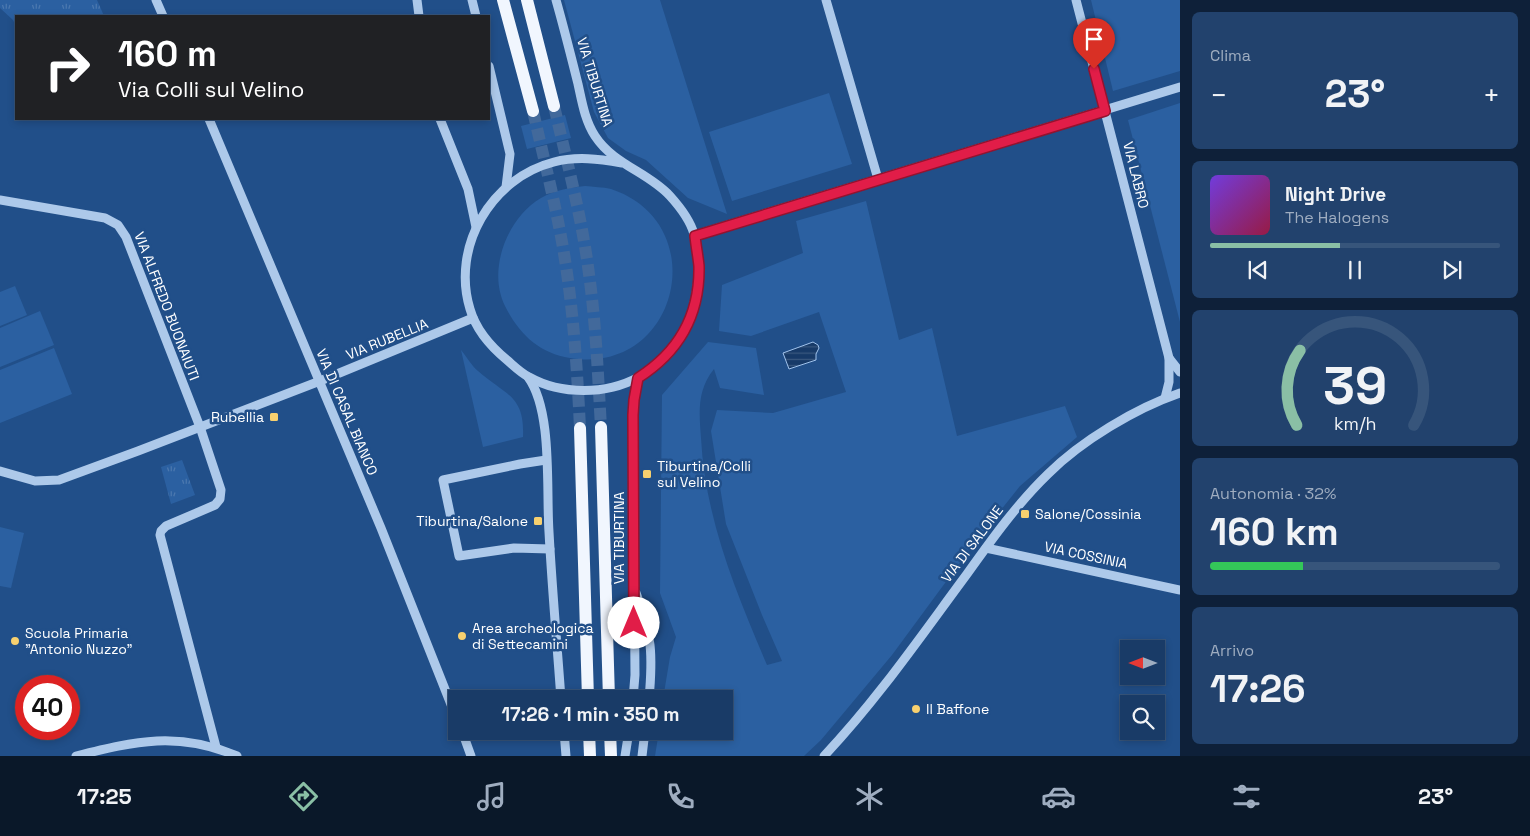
<!DOCTYPE html>
<html lang="it">
<meta charset="utf-8">
<style>
:root{--surface:#193b67;--page:#22426d;--text:#f1f3f6;--muted:#9fadc0;--line:#37557b;--accent:#8abfa5}
body{margin:0;font-family:"Space Grotesk",sans-serif;background:var(--page);color:var(--text);height:100vh;display:flex;flex-direction:column;font-size:19px;white-space:nowrap}
*{box-sizing:border-box;margin:0}
p{font-size:16px;color:var(--muted)}
.icon{flex:none;width:28px;height:28px;fill:none;stroke:currentColor;stroke-width:2;stroke-linecap:round;stroke-linejoin:round}
.map{position:relative;flex:1;overflow:hidden}
.drawer{display:flex;flex-direction:column;gap:12px;padding:12px;background:#0e2039;width:350px}
.drawer>*{flex:none}
.guide{position:absolute;left:15px;top:15px;width:475px;height:105px;border-radius:0px;box-shadow:0 2px 8px #0003,0 0 0 1px var(--line);background:#202124;color:#fff;overflow:hidden}
.needle{width:32px;rotate:270deg}
.tools{position:absolute;left:1120px;top:640px;display:grid;gap:10px}
.tools a{display:grid;place-items:center;width:45px;height:45px;border-radius:0px;background:var(--surface);box-shadow:0 2px 8px #0003,0 0 0 1px var(--line);font-size:25px}
.speed{position:absolute;left:15px;top:675px;display:flex;gap:10px;font-size:25px;font-weight:700;text-align:center}
.speed>*{display:grid;place-content:center;width:65px;height:65px;border-radius:50%;background:var(--surface);box-shadow:0 2px 8px #0003,0 0 0 1px var(--line);line-height:1}
.speed .limit{border:8px solid #d22;background:#fff;color:#111}
.pin{position:absolute;display:grid;place-items:center;width:42px;height:42px;color:#fff;margin:-51px -21px;border-radius:50% 50% 50% 0;rotate:-45deg;box-shadow:0 0 5px #0007}
.pin .icon{rotate:45deg}
.me{position:absolute;width:55px;margin:-28px;rotate:0deg;stroke-linejoin:round;filter:drop-shadow(0 0 4px #0008)}
.turn{display:flex;align-items:center;gap:18px;height:105px;padding:0 20px;font-size:22px}
.turn .icon{width:65px;height:65px;stroke-width:2.5}
.turn b{display:block;font-size:35px;line-height:42px}
.big{font-size:38px;font-weight:700;line-height:1.1}
.drawer .widget{flex:1;display:flex;flex-direction:column;justify-content:center;gap:8px;min-width:0;padding:0 18px;border-radius:8px;background:var(--page)}
.drawer .dial{align-items:center;gap:0}
.dial svg{height:130px;overflow:visible;fill:none;stroke:var(--line);stroke-width:7;stroke-linecap:round;text-anchor:middle}
.dial text{fill:var(--text);stroke:none}
.song{display:flex;align-items:center;gap:15px}
.cover{width:60px;height:60px;border-radius:8px;background:linear-gradient(135deg,hsl(260 70% 55%),hsl(340 70% 35%))}
.played{height:5px;border-radius:2px;background:linear-gradient(90deg,var(--accent) 45%,var(--line) 45%)}
.keys{display:flex;justify-content:space-around;direction:ltr}
.heat{display:flex;justify-content:space-between;align-items:center;font-size:28px;direction:ltr}
.charge{height:8px;border-radius:4px;background:linear-gradient(90deg,#34c759 32%,var(--line) 0)}
.trip{position:absolute;left:448px;top:690px;width:285px;height:50px;border-radius:0px;background:var(--surface);box-shadow:0 2px 8px #0003,0 0 0 1px var(--line);font-weight:700;line-height:50px;text-align:center}
.menu{display:flex;height:80px;justify-content:space-around;align-items:center;background:#0a1829;color:var(--muted)}
.menu .icon{width:35px;height:35px}
.menu .selected{color:var(--accent)}
.menu b{font-size:22px;color:var(--text)}
main{display:flex;flex:1;min-height:0}
.map>svg:first-child{display:block}
.grass{fill:#2b60a1}
.park{fill:url(#park-tufts)}
.water{fill:url(#water-rules);stroke:#a1c3ec}
.lines{fill:none;stroke-linecap:round;stroke-linejoin:round}
.major-tunnel{stroke:#42699b;stroke-width:12;stroke-dasharray:12 6;stroke-linecap:butt}
.minor{stroke:#adc9ea;stroke-width:9}
.major{stroke:#f1f6fe;stroke-width:12}
.route-casing{stroke:#92132f;stroke-width:12}
.route{stroke:#e11d48;stroke-width:9}
.poi-dot{fill:#f7d06f;stroke:#214f89;stroke-width:2}
.labels{text-anchor:middle;dominant-baseline:central;stroke-width:5;stroke-linejoin:round;paint-order:stroke}
.street-label{font-size:14px;fill:#fff;stroke:#214f89}
.poi-label{font-size:14px;fill:#fff;stroke:#214f89;text-anchor:start}
</style>
<main>
<div class="map">
<svg width="1180" height="756" viewBox="0 0 1180 756">
<defs>
<pattern id="park-tufts" width="24" height="20" patternUnits="userSpaceOnUse" patternTransform="scale(1.25)"><rect width="24" height="20" fill="#2b60a1"/><path d="M3 7l-1-3M5 7V3M7 7l1-3M15 17l-1-3M17 17v-4M19 17l1-3" fill="none" stroke="#4b78af"/></pattern>
<pattern id="water-rules" width="6" height="5" patternUnits="userSpaceOnUse" patternTransform="scale(1.25)"><rect width="6" height="5" fill="#173a68"/><path d="M0 2.5h6" fill="none" stroke="#3a587f"/></pattern>
</defs>
<rect width="100%" height="100%" fill="#214f89"/>
<g class="grass">
<path d="M 564,0 L 660,0 L 727,214 L 688,198 L 646,160 L 626,151 L 608,138 L 594,112 Z"/>
<path d="M 1091,0 L 1180,0 L 1180,71 L 1113,91 Z"/>
<path d="M 829,93 L 852,164 L 732,201 L 709,132 Z"/>
<path d="M 1180,103 L 1180,322 L 1128,120 Z"/>
<path d="M 565,115 L 571,138 L 527,149 L 521,126 Z"/>
<path d="M 585,186 C 593,187 603,187 611,189 C 714,223 679,376 570,358 C 539,353 519,334 505,306 C 487,270 507,218 541,198 C 555,190 569,188 585,186 Z"/>
<path d="M 866,201 L 899,340 L 932,328 L 957,436 L 1065,406 L 1077,437 L 1020,486 L 973,545 L 892,655 L 821,740 L 804,756 L 655,756 L 659,731 L 724,731 L 724,699 L 663,699 L 670,657 L 676,637 L 660,593 L 662,395 L 708,342 L 756,348 L 764,395 L 720,388 L 714,369 C 697,390 699,412 701,438 C 705,518 736,592 767,665 L 782,661 L 762,615 L 726,524 L 711,431 L 717,410 L 773,413 L 846,392 L 819,312 L 751,336 L 719,331 L 722,285 L 803,253 L 796,221 Z"/>
<path d="M 15,286 L 27,315 L 0,326 L 0,292 Z"/>
<path d="M 40,311 L 54,345 L 0,367 L 0,328 Z"/>
<path d="M 54,348 L 72,394 L 0,423 L 0,370 Z"/>
<path d="M 461,350 C 467,357 471,365 478,371 C 505,395 525,395 523,437 L 483,447 Z"/>
<path d="M 0,527 L 24,533 L 11,588 L 0,586 Z"/>
</g>
<g class="park">
<path d="M 0,0 L 97,0 L 104,16 L 16,16 L 16,26 L 13,20 L 0,8 Z"/>
<path d="M 182,460 L 195,495 L 171,504 L 161,467 Z"/>
</g>
<path class="water" d="M 813,342 L 818,345 L 819,348 L 816,354 L 816,360 L 789,369 L 783,353 Z"/>
<g class="lines">
<g class="major-tunnel">
<path d="M 554,106 C 567,162 582,218 589,274 C 596,325 598,376 601,427"/>
<path d="M 533,111 C 543,155 554,198 562,242 C 573,303 577,366 580,428"/>
</g>
<g class="minor">
<path d="M 156,0 L 163,16"/>
<path d="M 417,0 L 419,16"/>
<path d="M 472,0 L 476,16"/>
<path d="M 556,0 C 564,28 571,56 578,84 C 582,102 585,121 595,136 C 614,165 648,172 670,196 C 680,207 690,220 694,234 C 696,240 696,247 697,252 C 703,302 684,353 639,377 C 606,395 561,395 529,377 C 521,373 514,366 507,360 C 490,346 476,330 470,309 C 451,247 491,178 554,162 C 577,156 599,159 622,163"/>
<path d="M 826,0 L 878,179"/>
<path d="M 1076,0 L 1169,358 L 1169,382 L 1165,398"/>
<path d="M 489,66 L 510,154 L 506,187"/>
<path d="M 209,119 L 381,528 L 456,717"/>
<path d="M 440,119 L 468,189 L 476,227"/>
<path d="M 0,200 L 105,218 L 118,225 L 126,237 L 200,427 L 221,490 L 220,499 L 215,505 L 166,526 L 161,531 L 160,535 L 216,747"/>
<path d="M 695,235 L 1180,87"/>
<path d="M 1169,358 L 1180,372"/>
<path d="M 528,377 C 553,411 546,489 549,532 C 552,588 557,643 561,699"/>
<path d="M 546,460 L 520,464 L 443,480 L 459,556 L 514,548 L 550,549"/>
<path d="M 0,471 L 35,481 L 59,480 L 138,451 L 320,381 L 473,318"/>
<path d="M 986,548 L 1180,590"/>
<path d="M 636,593 C 652,634 653,655 649,699"/>
<path d="M 633,699 L 635,675 L 633,415 L 634,400 L 638,378"/>
<path d="M 462,731 L 471,756"/>
<path d="M 564,731 L 566,756"/>
<path d="M 76,756 C 136,741 178,731 237,756"/>
<path d="M 625,756 L 629,731"/>
<path d="M 642,756 L 645,731"/>
<path d="M 824,756 C 877,700 921,636 967,574 C 992,539 1017,504 1048,474 C 1081,441 1136,408 1180,393"/>
</g>
<g class="major">
<path d="M 503,0 L 533,111"/>
<path d="M 527,0 L 554,106"/>
<path d="M 601,427 L 609,699"/>
<path d="M 580,428 L 588,699"/>
<path d="M 589,731 L 590,756"/>
<path d="M 610,731 L 611,756"/>
</g>
</g>
<g class="lines">
<defs>
<path id="route" d="M 634,623 L 633,415 L 634,400 L 638,378 C 679,352 700,315 699,266 C 698,256 696,246 695,236 L 1105,111 L 1094,69"/>
</defs>
<use href="#route" class="route-casing"/>
<use href="#route" class="route"/>
</g>
<g class="poi-dot">
<rect x="269" y="412" width="10" height="10" rx="2.5"/>
<rect x="642" y="469" width="10" height="10" rx="2.5"/>
<rect x="1020" y="509" width="10" height="10" rx="2.5"/>
<rect x="533" y="516" width="10" height="10" rx="2.5"/>
<circle cx="462" cy="636" r="5"/>
<circle cx="15" cy="641" r="5"/>
<circle cx="916" cy="709" r="5"/>
</g>
<g class="labels">
<g class="street-label">
<text transform="translate(595 82) rotate(73)">VIA TIBURTINA</text>
<text transform="translate(1136 175) rotate(76)">VIA LABRO</text>
<text transform="translate(167 306) rotate(69)">VIA ALFREDO BUONAIUTI</text>
<text transform="translate(387 339) rotate(-22)">VIA RUBELLIA</text>
<text transform="translate(347 412) rotate(67)">VIA DI CASAL BIANCO</text>
<text transform="translate(619 538) rotate(-90)">VIA TIBURTINA</text>
<text transform="translate(972 544) rotate(-53)">VIA DI SALONE</text>
<text transform="translate(1086 555) rotate(12)">VIA COSSINIA</text>
</g>
<g class="poi-label">
<text x="264" y="417" text-anchor="end">Rubellia</text>
<text x="657" y="466">Tiburtina/Colli<tspan x="657" dy="16">sul Velino</tspan></text>
<text x="1035" y="514">Salone/Cossinia</text>
<text x="528" y="521" text-anchor="end">Tiburtina/Salone</text>
<text x="472" y="628">Area archeologica<tspan x="472" dy="16">di Settecamini</tspan></text>
<text x="25" y="633">Scuola Primaria<tspan x="25" dy="16">"Antonio Nuzzo"</tspan></text>
<text x="926" y="709">Il Baffone</text>
</g>
</g>
</svg>
<div class="tools">
<a><svg class="needle" viewBox="-14 -14 28 28"><path d="M0-13l5 13h-10z" fill="#e53935"/><path d="M0 13l5-13h-10z" fill="#9fadc0"/></svg></a>
<a><svg class="icon" aria-label="search" viewBox="0 0 24 24"><circle cx="10" cy="10" r="6"/><path d="M15 15l6 6"/></svg></a>
</div>
<div class="speed"><div class="limit">40</div></div>
<div class="pin" style="left:1094px;top:69px;background:#d93025"><svg class="icon" aria-label="arrive" viewBox="0 0 24 24"><path d="M6 21V4h12l-3 4 3 4H6"/></svg></div>
<svg class="me" style="left:634px;top:623px" viewBox="-20 -20 40 40"><circle r="19" fill="#fff"/><path d="M0-13L10 11 0 6-10 11z" fill="#e11d48"/></svg>
<div class="trip">17:26 · 1 min · 350 m</div>
<div class="guide">
<div class="turn"><svg class="icon" aria-label="right" viewBox="0 0 24 24"><path d="M7 20v-9h11M14 6l5 5-5 5"/></svg><div><b>160 m</b>Via Colli sul Velino</div></div>
</div>
</div>
<section class="drawer">
<div class="widget"><p>Clima</p>
<div class="heat"><a>−</a><b class="big">23°</b><a>+</a></div>
</div>
<div class="widget">
<div class="song"><i class="cover"></i><div><b>Night Drive</b><p>The Halogens</p></div></div>
<div class="played"></div>
<div class="keys"><svg class="icon" aria-label="previous" viewBox="0 0 24 24"><path d="M18 5L8 12l10 7zM5 5v14"/></svg><svg class="icon" aria-label="pause" viewBox="0 0 24 24"><path d="M8 5v14M16 5v14"/></svg><svg class="icon" aria-label="next" viewBox="0 0 24 24"><path d="M6 5l10 7-10 7zM19 5v14"/></svg></div>
</div>
<div class="widget dial"><svg viewBox="0 0 100 80">
<path d="M14 69A42 42 0 1 1 86 69"/>
<path d="M14 69A42 42 0 0 1 16 23" stroke="#8abfa5"/>
<text x="50" y="56" font-size="32" font-weight="700">39</text>
<text x="50" y="72" font-size="11">km/h</text>
</svg></div>
<div class="widget"><p>Autonomia · 32%</p><b class="big">160 km</b><div class="charge"></div></div>
<div class="widget"><p>Arrivo</p><b class="big">17:26</b></div>
</section>
</main>
<nav class="menu">
<b>17:25</b>
<svg class="icon selected" aria-label="directions" viewBox="0 0 24 24"><path d="M12 3l9 9-9 9-9-9zM9 14v-3h6M13 9l2 2-2 2"/></svg>
<svg class="icon" aria-label="music" viewBox="0 0 24 24"><path d="M9 18V5l10-2v13"/><circle cx="6" cy="18" r="3"/><circle cx="16" cy="16" r="3"/></svg>
<svg class="icon" aria-label="phone" viewBox="0 0 24 24"><path d="M5 4h4l2 5-3 2q2 4 5 5l2-3 5 2v4C11 20 4 13 5 4z"/></svg>
<svg class="icon" aria-label="climate" viewBox="0 0 24 24"><path d="M12 3v18M4 7l16 10M4 17L20 7"/></svg>
<svg class="icon" aria-label="car" viewBox="0 0 24 24"><path d="M5 17H2v-5l4-1 3-4h7l3 4 3 1v5h-3M9 17h6M6 11h13"/><circle cx="7" cy="17" r="2"/><circle cx="17" cy="17" r="2"/></svg>
<svg class="icon" aria-label="filters" viewBox="0 0 24 24"><path d="M4 7h16M4 17h16"/><circle cx="9" cy="7" r="2"/><circle cx="15" cy="17" r="2"/></svg>
<b>23°</b>
</nav>
